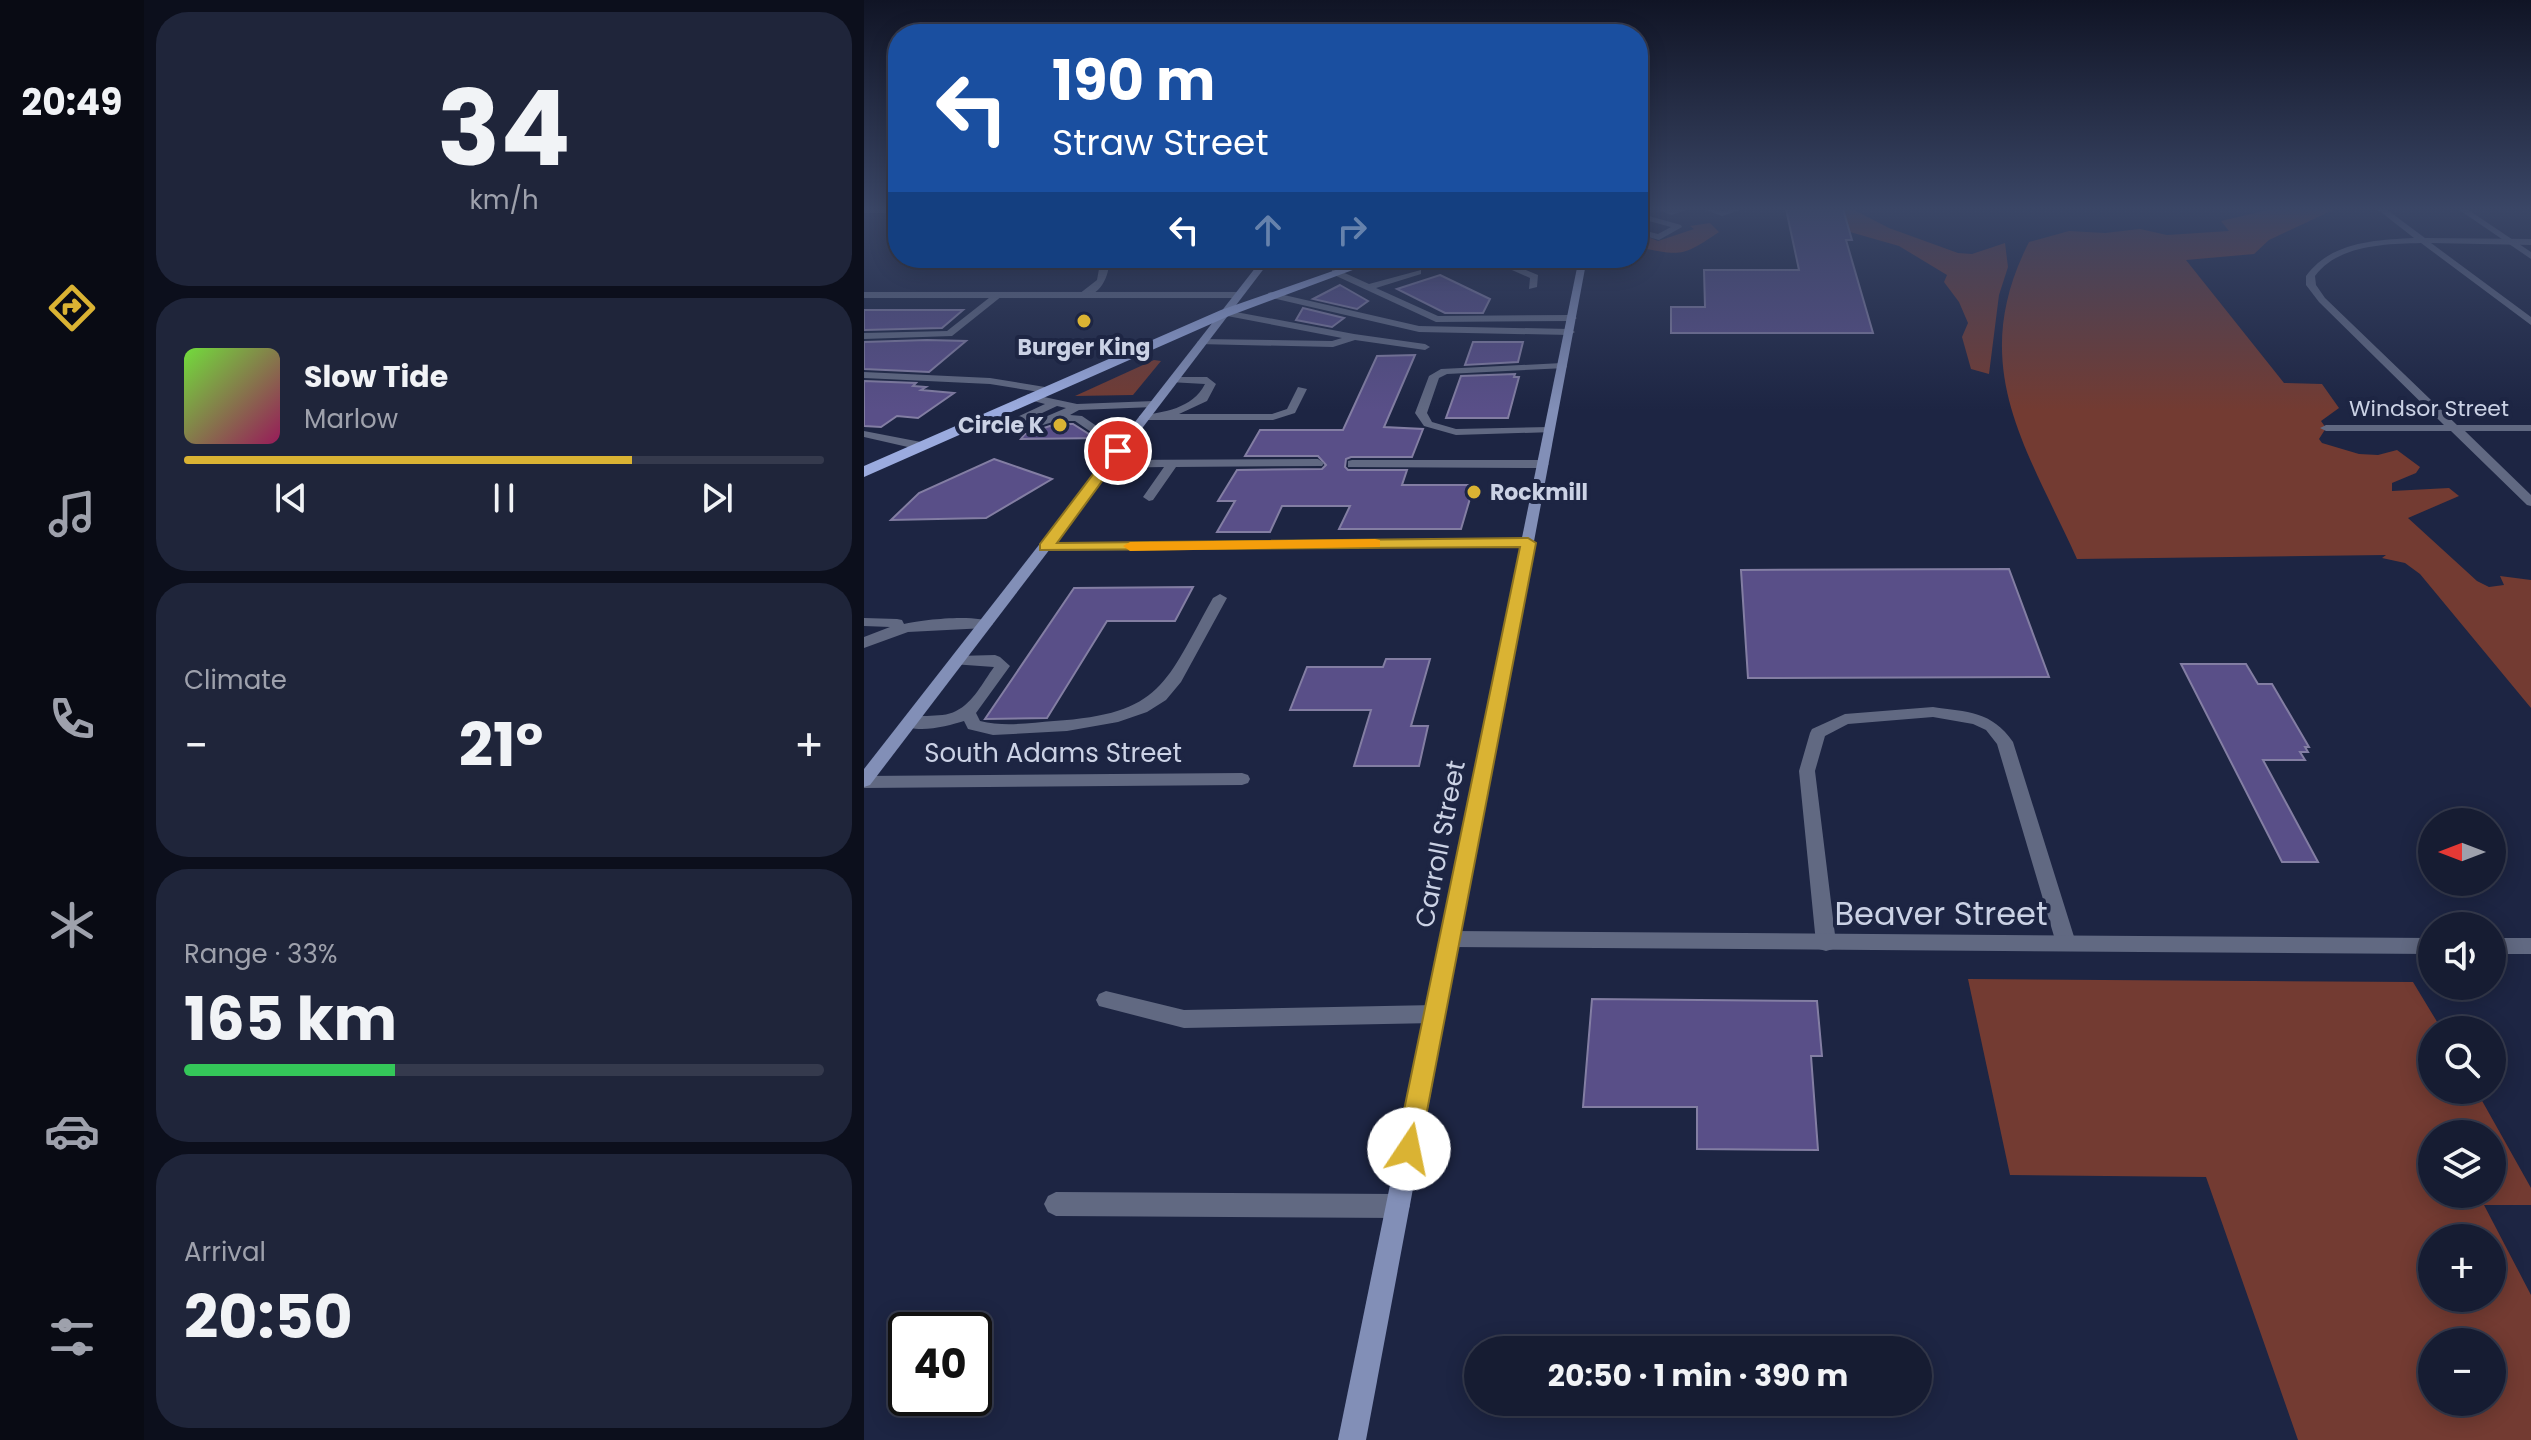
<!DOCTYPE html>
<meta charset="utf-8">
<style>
:root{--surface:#161c32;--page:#1f253a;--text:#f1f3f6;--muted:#9ea1ac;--line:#353a4d;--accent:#dab333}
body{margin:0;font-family:Poppins,sans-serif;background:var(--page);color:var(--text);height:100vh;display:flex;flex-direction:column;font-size:30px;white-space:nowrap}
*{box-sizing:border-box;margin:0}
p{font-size:26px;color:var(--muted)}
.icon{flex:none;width:44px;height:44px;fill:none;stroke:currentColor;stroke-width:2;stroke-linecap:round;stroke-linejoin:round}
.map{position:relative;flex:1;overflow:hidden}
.drawer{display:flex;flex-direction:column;gap:12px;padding:12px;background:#0c0f1c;width:720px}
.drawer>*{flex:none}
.banner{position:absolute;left:24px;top:24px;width:760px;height:244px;border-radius:32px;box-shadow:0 4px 20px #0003,0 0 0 2px var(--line);background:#1a4fa0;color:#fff;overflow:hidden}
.needle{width:52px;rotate:270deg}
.controls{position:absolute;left:1554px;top:808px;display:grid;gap:16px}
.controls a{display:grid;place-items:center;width:88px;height:88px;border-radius:50%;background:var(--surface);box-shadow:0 4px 20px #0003,0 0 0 2px var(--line);font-size:40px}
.speed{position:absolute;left:24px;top:1312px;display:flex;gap:16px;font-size:40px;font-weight:700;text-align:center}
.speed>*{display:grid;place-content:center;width:104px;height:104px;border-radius:50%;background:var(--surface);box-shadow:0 4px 20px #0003,0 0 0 2px var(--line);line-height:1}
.speed .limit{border:4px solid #111;border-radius:12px;background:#fff;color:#111}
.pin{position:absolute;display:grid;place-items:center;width:68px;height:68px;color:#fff;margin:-34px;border:4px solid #fff;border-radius:50%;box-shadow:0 2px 8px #0007}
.me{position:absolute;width:88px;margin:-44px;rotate:11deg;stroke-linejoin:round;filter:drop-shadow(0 0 6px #0008)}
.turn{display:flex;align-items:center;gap:28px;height:168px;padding:0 32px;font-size:36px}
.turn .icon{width:104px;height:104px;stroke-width:2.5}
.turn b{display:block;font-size:56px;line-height:68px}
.lanes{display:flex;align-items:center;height:76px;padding:0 32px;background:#0003;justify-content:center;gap:40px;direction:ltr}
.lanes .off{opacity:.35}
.big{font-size:60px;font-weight:700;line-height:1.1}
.drawer .card{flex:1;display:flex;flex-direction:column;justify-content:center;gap:12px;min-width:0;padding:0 28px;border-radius:32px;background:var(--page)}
.drawer .dial{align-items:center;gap:0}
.dial b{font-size:104px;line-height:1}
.song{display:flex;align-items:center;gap:24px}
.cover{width:96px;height:96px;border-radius:12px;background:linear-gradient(135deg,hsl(100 70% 55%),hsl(330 70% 35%))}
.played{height:8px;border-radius:4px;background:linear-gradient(90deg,var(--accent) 70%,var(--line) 70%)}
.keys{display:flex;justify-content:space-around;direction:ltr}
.heat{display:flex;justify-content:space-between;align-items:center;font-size:44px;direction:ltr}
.charge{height:12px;border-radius:6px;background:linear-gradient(90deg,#34c759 33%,var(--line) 0)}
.trip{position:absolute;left:600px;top:1336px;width:468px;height:80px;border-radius:40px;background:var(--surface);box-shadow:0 4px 20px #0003,0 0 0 2px var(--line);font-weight:700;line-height:80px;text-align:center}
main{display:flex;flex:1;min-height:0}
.dock{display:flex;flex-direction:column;width:144px;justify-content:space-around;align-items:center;background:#090b14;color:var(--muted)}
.dock .icon{width:56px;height:56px}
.dock .selected{color:var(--accent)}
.dock b{font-size:36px;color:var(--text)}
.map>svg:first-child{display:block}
.green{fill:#733b32;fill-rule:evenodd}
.building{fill:#594f88;stroke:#837ea3;stroke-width:2}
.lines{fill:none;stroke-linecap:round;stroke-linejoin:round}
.lane{fill:#616982;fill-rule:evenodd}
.street{fill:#616982;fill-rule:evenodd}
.secondary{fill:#828fb7;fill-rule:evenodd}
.primary{fill:#9babdf;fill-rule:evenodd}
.route{fill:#dab333;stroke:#8e7421;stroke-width:2}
.slow{fill:#f59e0b}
.poi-dot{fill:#dab333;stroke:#1d2543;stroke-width:3}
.labels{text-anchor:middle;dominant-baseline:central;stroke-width:8;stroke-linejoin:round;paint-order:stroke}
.far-poi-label{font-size:22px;font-weight:bold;fill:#cbd2e5;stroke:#1d2543}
.far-street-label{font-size:22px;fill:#cbd2e5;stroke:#1d2543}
.street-label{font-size:26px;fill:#cbd2e5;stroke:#1d2543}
.near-street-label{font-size:32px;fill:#cbd2e5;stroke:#1d2543}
</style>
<main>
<nav class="dock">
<b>20:49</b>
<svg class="icon selected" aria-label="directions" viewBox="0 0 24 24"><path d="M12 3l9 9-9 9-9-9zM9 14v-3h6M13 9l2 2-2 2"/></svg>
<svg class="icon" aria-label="music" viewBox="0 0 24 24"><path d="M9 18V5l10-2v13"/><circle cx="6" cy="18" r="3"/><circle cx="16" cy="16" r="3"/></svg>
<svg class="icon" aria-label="phone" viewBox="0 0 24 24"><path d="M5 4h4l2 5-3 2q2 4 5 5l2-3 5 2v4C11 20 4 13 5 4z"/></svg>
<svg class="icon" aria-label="climate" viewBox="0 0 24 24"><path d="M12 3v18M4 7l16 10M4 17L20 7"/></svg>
<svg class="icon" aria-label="car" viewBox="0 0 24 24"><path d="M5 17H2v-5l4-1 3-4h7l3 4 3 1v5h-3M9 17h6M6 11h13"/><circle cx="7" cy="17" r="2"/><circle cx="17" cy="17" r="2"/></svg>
<svg class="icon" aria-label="filters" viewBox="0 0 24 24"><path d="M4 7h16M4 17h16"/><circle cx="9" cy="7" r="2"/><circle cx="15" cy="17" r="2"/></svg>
</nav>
<section class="drawer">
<div class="card dial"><b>34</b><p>km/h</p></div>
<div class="card">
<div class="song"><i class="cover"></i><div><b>Slow Tide</b><p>Marlow</p></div></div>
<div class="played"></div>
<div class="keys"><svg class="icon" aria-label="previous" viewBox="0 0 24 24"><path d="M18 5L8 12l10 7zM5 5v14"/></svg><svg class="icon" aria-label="pause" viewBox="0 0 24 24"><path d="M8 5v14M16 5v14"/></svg><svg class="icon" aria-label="next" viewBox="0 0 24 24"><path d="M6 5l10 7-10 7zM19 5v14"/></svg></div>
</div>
<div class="card"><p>Climate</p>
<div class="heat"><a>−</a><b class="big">21°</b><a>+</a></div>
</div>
<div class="card"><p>Range · 33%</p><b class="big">165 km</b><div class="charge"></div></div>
<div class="card"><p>Arrival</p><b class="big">20:50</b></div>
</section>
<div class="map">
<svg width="1667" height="1440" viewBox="0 0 1667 1440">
<rect width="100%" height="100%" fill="#1d2543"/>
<g class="green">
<path d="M 960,209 L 988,209 L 1025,228 L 1094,253 L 1108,254 L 1141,243 L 1144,267 L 1135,295 L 1125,374 L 1107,369 L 1098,337 L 1104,323 L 1095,302 L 1080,282 L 1083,275 L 1035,246 L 965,226 Z"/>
<path d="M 1408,209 L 1471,209 L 1405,240 L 1390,254 L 1322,260 L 1420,383 L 1458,384 L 1475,408 L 1457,421 L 1462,428 L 1455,439 L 1458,443 L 1495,454 L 1514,455 L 1533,450 L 1556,467 L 1552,473 L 1528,483 L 1528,491 L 1585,488 L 1595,496 L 1544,518 L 1613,581 L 1625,587 L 1640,585 L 1636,576 L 1667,580 L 1667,708 L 1556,574 L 1541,563 L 1518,558 L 1522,555 L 1213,559 C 1162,446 1102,366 1165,242 L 1205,231 L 1241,233 L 1276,229 L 1303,235 L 1365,231 L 1357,221 Z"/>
<path d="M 846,223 L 855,232 C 818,257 818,256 774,247 L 774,233 L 794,241 L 830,229 L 826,226 Z"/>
<path d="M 290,360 L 297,361 L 269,395 L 211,396 Z"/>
<path d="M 1104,979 L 1549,982 L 1578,1030 L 1568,1030 L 1568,1090 L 1612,1090 L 1667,1188 L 1667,1205 L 1620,1205 L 1667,1295 L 1667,1440 L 1434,1440 L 1342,1177 L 1146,1175 ZM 1628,1134 L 1628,1194 L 1568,1194 L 1568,1134 ZM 1628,1238 L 1628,1298 L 1568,1298 L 1568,1238 ZM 1568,1342 L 1628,1342 L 1628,1402 L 1568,1402 Z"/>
</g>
<g class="building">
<path d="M 922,209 L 979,209 L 988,240 L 982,240 L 1009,333 L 807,333 L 807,307 L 841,307 L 840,270 L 935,270 Z"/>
<path d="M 576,275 L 626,299 L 619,313 L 581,313 L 533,289 Z"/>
<path d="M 476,285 L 504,301 L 493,309 L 449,299 Z"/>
<path d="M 439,308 L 480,318 L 468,327 L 432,320 Z"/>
<path d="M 0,310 L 99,310 L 78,328 L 0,330 Z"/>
<path d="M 63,340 L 102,341 L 65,372 L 0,369 L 0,342 Z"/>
<path d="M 609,342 L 659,342 L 654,362 L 601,365 Z"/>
<path d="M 551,355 L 520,427 L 559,429 L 548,457 L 487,457 L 482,459 L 481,467 L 484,470 L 543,470 L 538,485 L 610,485 L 597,529 L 475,529 L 486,506 L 418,506 L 406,532 L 353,532 L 371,501 L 354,501 L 373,470 L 458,469 L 462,465 L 454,456 L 381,456 L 396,430 L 479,430 L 513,356 Z"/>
<path d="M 651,374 L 650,377 L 655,377 L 644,418 L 582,418 L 597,376 Z"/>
<path d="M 0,381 L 52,383 L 49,386 L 62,387 L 57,390 L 90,393 L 54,418 L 33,416 L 17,427 L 0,426 Z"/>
<path d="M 192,424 L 209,424 L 225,434 L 240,438 L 157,439 L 161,434 Z"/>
<path d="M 130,459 L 188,479 L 122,518 L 27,520 L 55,493 Z"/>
<path d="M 1145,569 L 1185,677 L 884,678 L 877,570 Z"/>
<path d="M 329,587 L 311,621 L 243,621 L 183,718 L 121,719 L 210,588 Z"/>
<path d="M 522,659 L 566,659 L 547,726 L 564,726 L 555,766 L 490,766 L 507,710 L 426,710 L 443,667 L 519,667 Z"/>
<path d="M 1317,664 L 1382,664 L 1394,684 L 1408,684 L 1445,747 L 1441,747 L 1444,752 L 1436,752 L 1441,760 L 1399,760 L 1454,862 L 1418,862 Z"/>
<path d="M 728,999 L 953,1001 L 958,1056 L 947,1056 L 954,1150 L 833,1149 L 833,1107 L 719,1107 Z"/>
</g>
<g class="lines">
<g class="lane">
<path d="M 791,209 L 825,209 L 808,215 Z"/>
<path d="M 839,209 L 858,211 L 879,209 L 858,216 Z"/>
<path d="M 1594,209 L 1603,209 L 1667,252 L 1667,259 Z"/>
<path d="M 774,213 L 817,225 L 818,227 L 795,240 L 774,234 L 774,229 L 794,234 L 807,227 L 774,218 Z"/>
<path d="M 237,258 L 245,258 C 246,277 236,297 215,298 L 215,294 L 233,280 Z"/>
<path d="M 430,258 L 438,258 L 440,260 L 461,258 L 437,267 Z"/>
<path d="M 488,258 L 498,258 L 505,263 L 498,265 Z"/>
<path d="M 621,258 L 633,258 L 674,275 L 673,287 L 665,289 L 666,278 Z"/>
<path d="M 468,270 L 474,270 L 505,284 L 557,270 L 557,274 L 512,288 L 574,316 L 708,315 L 713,318 L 708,321 L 572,322 L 468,274 Z"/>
<path d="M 407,292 L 555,326 L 706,329 L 711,332 L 706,335 L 555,332 L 404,297 L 404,293 Z"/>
<path d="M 130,294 L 138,296 L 88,336 L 0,339 L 0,333 L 83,331 Z"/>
<path d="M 361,310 L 490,334 L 561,344 L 566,347 L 561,350 L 491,340 L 469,347 L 334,344 L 333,342 L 338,339 L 468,341 L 478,338 L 358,315 L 356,313 Z"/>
<path d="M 698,363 L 703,366 L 702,368 L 583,374 L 575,378 L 563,413 L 568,422 L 592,429 L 686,427 L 690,428 L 690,432 L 592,435 L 560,426 L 551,413 L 565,376 L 577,369 Z"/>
<path d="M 309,377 L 343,377 L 352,384 L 343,401 L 315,414 L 408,414 L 423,409 L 434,387 L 443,389 L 431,413 L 409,420 L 275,420 L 275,416 C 300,412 328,409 341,384 L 305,382 L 305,378 Z"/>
<path d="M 166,394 L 213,404 L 290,401 L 296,404 L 290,407 L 215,410 L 206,415 L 218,416 L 234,427 L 270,433 L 270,437 L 266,438 L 227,432 L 211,421 L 192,421 L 146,435 L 118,433 L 96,425 L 102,422 L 129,428 L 181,404 L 162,399 L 162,395 ZM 193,406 L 202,408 L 167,423 L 146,428 Z"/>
<path d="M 0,431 L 57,442 L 63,446 L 57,450 L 0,437 Z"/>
<path d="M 454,459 L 460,463 L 458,466 L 312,467 L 289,500 L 285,501 L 279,497 L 300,467 L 243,468 L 237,464 L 243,460 Z"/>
<path d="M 488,460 L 679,460 L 685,464 L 679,468 L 484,467 L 484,461 Z"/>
<path d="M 664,539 L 669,540 L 669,546 L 181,551 L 174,547 L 181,543 Z"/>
<path d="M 356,594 L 363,598 L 317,682 L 302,700 L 283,712 L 254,722 L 203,731 L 129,735 L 104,729 L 100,721 C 84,726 50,735 37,723 C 49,711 76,720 92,711 C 109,703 119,682 130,667 L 88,664 L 85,661 L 93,656 L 131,655 L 136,657 L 146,666 L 112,713 L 116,721 C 140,727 166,723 190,721 C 299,714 301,683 349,598 Z"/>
<path d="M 0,618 L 33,619 L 38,620 L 40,624 C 58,620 115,613 129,624 L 122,628 L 44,632 L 0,648 L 0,637 L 26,627 L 0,626 Z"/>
<path d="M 1069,707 C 1103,712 1128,711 1149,742 L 1212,943 L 1209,949 L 1202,951 L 1195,949 L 1192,943 L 1133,744 L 1122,730 L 1109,724 L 1069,717 L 984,724 L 961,736 L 951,771 L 972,943 L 969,949 L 962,951 L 955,949 L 952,943 L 935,771 L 946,733 L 948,729 L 981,714 Z"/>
<path d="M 242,991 L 320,1010 L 571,1005 L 578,1008 L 581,1014 L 578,1020 L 571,1023 L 320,1028 L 235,1006 L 232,1000 L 235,994 Z"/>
<path d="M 192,1192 L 534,1194 L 542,1198 L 546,1206 L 542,1214 L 534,1218 L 192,1216 L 184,1212 L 180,1204 L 184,1196 Z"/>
</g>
<g class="street">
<rect x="0" y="209" width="34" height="4"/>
<path d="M 1513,209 L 1522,209 L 1561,238 L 1667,239 L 1667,245 L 1567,243 L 1667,317 L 1667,325 L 1557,243 C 1520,244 1474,245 1451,276 L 1452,285 L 1461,298 L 1593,425 L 1667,425 L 1667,431 L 1601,431 L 1667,495 L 1667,506 L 1663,505 L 1587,431 L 1462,431 L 1456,428 L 1462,425 L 1580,425 L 1455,302 L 1442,285 L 1442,276 C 1467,242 1510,240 1550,238 Z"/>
<path d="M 0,292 L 374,292 L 379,295 L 374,298 L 0,298 Z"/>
<path d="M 0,372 L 126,378 L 181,387 L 186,390 L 181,393 L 126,384 L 0,378 Z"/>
<path d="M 378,773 L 384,775 L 386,779 L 384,783 L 378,785 L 0,788 L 0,776 Z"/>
<path d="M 586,931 L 1568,938 L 1568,954 L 586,947 L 579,945 L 576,939 L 579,933 Z"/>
<rect x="1628" y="938" width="39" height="16"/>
</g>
<g class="secondary">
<path d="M 399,258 L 408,258 L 6,785 L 0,787 L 0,769 Z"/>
<path d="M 715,258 L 723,258 L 502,1440 L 474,1440 Z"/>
</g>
<path class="primary" d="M 506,258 L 521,258 L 365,316 L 0,477 L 0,466 L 357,310 Z"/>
</g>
<linearGradient id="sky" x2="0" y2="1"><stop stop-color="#101425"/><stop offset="0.51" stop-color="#3a4666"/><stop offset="1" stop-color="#3a4666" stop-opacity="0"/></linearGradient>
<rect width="1667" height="410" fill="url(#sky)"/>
<path class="route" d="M 254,447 L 260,451 L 193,543 L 664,538 L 672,543 L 554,1158 L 545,1161 L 536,1158 L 532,1149 L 656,547 L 176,550 L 176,544 L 249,448 Z"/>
<path class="slow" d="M 511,539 L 516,540 L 516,547 L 266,551 L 259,546 L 266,542 Z"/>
<g class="poi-dot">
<circle cx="220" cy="321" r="8"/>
<circle cx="196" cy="425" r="8"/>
<circle cx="610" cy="492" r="8"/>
</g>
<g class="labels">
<g class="far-poi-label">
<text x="220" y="347">Burger King</text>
<text x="180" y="425" text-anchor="end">Circle K</text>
<text x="626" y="492" text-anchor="start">Rockmill</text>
</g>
<g class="far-street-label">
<text x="1565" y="408">Windsor Street</text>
</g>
<g class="street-label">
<text x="189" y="753">South Adams Street</text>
<text transform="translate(576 844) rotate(-79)">Carroll Street</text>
</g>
<g class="near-street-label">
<text x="1077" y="913">Beaver Street</text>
</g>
</g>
</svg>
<div class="controls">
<a><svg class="needle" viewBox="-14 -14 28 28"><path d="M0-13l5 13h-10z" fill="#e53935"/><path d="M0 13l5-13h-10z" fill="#9ea1ac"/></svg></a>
<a><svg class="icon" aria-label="sound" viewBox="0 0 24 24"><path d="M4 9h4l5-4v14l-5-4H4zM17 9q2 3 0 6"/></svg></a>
<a><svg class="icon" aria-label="search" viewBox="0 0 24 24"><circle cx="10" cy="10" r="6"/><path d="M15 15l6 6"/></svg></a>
<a><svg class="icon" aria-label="layers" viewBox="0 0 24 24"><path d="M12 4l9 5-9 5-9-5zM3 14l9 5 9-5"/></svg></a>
<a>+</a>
<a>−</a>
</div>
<div class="speed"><div class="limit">40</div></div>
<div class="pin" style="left:254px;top:451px;background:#d93025"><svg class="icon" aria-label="arrive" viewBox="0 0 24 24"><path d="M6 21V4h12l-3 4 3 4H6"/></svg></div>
<svg class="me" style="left:545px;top:1149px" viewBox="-20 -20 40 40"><circle r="19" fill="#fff"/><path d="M0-13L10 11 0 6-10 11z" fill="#dab333"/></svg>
<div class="trip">20:50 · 1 min · 390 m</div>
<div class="banner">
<div class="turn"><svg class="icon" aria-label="left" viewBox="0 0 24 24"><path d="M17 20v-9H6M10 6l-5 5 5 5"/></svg><div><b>190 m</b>Straw Street</div></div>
<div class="lanes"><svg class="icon" aria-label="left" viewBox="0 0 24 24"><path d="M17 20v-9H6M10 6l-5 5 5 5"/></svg><svg class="icon off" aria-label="ahead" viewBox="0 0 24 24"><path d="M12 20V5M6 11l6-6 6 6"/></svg><svg class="icon off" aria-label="right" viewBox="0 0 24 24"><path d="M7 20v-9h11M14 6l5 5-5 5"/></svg></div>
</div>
</div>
</main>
